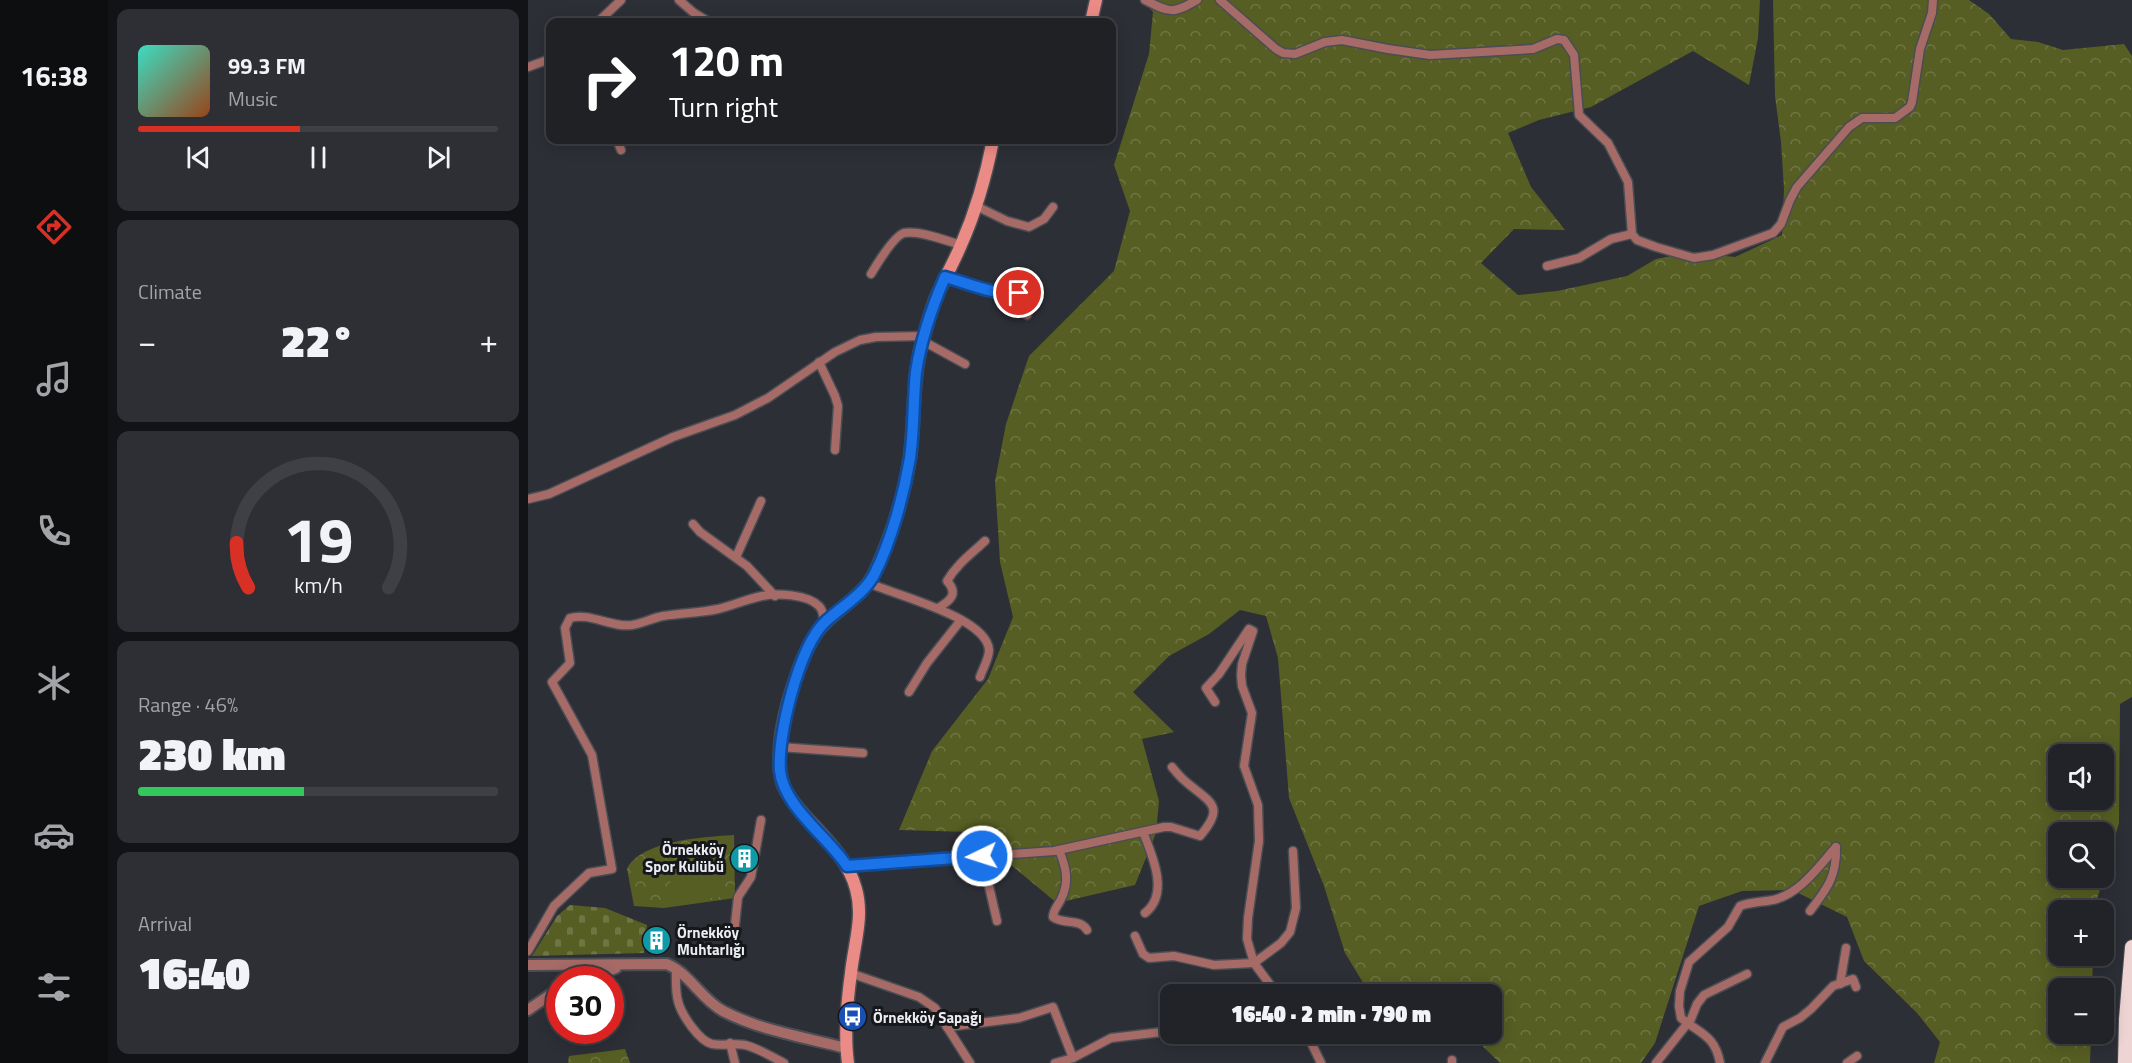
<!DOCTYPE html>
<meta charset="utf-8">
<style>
:root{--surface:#212328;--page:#2d2f34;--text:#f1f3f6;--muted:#a2a4a8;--line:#3e4045;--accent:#d93025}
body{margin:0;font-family:"Titillium Web",sans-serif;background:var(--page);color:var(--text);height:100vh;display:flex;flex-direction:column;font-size:22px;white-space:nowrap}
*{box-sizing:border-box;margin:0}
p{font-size:20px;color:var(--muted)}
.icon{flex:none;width:33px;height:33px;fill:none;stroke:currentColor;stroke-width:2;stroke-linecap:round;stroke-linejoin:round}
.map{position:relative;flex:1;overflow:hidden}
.sheet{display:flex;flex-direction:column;gap:9px;padding:9px;background:#121316;width:420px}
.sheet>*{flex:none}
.top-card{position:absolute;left:18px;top:18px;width:570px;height:126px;border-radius:12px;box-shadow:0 3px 15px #0003,0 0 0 2px var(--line);background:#202124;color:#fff;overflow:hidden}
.controls{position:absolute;left:1520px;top:744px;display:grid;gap:12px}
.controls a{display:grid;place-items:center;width:66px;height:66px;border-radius:12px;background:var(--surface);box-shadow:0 3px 15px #0003,0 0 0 2px var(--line);font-size:30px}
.speed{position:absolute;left:18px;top:966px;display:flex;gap:12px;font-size:30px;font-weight:700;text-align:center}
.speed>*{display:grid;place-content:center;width:78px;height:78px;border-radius:50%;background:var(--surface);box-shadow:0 3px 15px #0003,0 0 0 2px var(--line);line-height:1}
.speed .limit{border:9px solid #d22;background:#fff;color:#111}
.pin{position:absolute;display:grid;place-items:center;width:51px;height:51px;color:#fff;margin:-26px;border:3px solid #fff;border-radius:50%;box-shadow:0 2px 6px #0007}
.me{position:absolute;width:66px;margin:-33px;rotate:266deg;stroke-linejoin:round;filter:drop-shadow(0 0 4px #0008)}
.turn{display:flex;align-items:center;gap:21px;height:126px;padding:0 24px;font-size:27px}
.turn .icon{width:78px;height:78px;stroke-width:2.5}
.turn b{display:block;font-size:42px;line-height:51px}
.big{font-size:45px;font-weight:800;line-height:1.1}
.sheet .tile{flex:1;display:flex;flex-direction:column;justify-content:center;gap:9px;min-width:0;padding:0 21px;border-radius:12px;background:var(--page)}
.sheet .dial{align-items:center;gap:0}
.dial svg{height:156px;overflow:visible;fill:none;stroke:var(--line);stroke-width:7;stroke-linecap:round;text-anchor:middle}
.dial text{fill:var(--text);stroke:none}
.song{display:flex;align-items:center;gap:18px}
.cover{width:72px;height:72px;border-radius:9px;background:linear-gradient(135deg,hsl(170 70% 55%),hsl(20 70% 35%))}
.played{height:6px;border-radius:3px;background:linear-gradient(90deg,var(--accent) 45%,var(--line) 45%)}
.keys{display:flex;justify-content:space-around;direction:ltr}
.heat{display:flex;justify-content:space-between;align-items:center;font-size:33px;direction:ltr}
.charge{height:9px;border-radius:4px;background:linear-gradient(90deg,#34c759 46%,var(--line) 0)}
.trip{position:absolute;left:632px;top:984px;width:342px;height:60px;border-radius:12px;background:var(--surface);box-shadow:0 3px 15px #0003,0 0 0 2px var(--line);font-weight:800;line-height:60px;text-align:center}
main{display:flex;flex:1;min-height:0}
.dock{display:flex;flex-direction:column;width:108px;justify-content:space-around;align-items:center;background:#0d0e10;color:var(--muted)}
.dock .icon{width:42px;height:42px}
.dock .on{color:var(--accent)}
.dock b{font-size:27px;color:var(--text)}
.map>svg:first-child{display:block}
.forest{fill:url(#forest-crowns);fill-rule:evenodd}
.cemetery{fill:url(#cemetery-stones)}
.pitch{fill:#575e23}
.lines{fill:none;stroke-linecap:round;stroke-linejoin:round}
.minor-casing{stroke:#4a4d54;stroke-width:11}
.tertiary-casing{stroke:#4a4d54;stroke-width:14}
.secondary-casing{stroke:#4a4d54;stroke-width:15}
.trunk-casing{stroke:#4a4d54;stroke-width:16}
.minor{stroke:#a66b67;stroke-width:8}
.tertiary{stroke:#a66b67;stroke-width:10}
.secondary{stroke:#ea8c85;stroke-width:12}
.trunk{stroke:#eed4d2;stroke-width:14}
.route-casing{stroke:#114b97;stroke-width:15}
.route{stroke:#1a73e8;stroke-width:10}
.labels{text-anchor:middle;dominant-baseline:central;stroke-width:6;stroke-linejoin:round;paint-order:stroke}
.poi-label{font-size:15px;font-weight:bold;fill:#eaecf1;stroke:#16171a;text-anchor:start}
</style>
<main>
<nav class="dock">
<b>16:38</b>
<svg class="icon on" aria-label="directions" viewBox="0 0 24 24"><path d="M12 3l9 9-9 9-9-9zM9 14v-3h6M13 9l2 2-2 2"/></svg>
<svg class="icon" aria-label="music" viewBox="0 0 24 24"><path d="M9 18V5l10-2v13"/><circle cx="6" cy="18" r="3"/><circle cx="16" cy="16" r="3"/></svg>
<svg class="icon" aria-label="phone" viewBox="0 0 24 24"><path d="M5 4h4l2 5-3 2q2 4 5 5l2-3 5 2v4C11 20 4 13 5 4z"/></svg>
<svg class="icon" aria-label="climate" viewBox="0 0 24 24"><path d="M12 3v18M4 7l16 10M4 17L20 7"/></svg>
<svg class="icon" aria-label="car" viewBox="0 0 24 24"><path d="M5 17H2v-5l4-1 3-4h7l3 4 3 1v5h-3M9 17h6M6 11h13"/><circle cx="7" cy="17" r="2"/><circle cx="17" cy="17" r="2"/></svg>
<svg class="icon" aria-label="filters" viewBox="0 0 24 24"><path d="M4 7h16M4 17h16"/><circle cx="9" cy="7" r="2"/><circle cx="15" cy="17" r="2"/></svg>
</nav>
<section class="sheet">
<div class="tile">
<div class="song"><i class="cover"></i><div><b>99.3 FM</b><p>Music</p></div></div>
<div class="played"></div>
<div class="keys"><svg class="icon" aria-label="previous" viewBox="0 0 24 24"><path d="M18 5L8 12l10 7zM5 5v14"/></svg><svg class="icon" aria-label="pause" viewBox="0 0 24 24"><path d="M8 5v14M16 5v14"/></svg><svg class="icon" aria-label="next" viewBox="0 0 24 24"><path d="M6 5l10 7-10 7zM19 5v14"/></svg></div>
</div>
<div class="tile"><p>Climate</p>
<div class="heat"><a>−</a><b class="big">22°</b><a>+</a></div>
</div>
<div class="tile dial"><svg viewBox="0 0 100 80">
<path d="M14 69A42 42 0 1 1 86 69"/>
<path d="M14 69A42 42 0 0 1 8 46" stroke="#d93025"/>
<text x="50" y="56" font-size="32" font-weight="700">19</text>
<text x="50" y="72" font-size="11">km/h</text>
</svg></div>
<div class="tile"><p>Range · 46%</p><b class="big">230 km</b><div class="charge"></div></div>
<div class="tile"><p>Arrival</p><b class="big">16:40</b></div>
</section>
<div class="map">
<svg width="1604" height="1063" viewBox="0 0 1604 1063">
<defs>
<pattern id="forest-crowns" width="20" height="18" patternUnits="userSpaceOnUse" patternTransform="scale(1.5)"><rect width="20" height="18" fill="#575e23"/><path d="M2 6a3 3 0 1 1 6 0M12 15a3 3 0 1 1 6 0" fill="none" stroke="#6f7543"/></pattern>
<pattern id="cemetery-stones" width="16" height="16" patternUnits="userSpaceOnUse" patternTransform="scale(1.5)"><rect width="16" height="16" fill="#575e23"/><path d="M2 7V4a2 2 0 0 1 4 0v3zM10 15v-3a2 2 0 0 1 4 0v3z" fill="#6f7543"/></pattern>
</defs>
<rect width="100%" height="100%" fill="#2c2f36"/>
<g class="forest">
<path d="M 614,0 L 1232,0 L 1230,38 L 1221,85 L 1165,51 L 1063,107 L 1011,120 L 980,133 L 1003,187 L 1037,230 L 986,229 L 953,263 L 990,295 L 1029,291 L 1099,276 L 1128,259 L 1163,252 L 1207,257 L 1254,235 L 1256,189 L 1253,142 L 1247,96 L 1245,0 L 1441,0 L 1461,14 L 1483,39 L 1510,42 L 1535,50 L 1596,44 L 1604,56 L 1604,697 L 1592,704 L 1591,823 L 1566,910 L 1530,910 L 1530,956 L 1565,956 L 1564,988 L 1530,988 L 1530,1034 L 1563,1034 L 1562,1063 L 1406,1063 L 1412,1042 L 1389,1013 L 1336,961 L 1319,917 L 1264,890 L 1214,891 L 1171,906 L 1127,1043 L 1113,1063 L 972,1063 L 942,1034 L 963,1034 L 963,994 L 842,994 L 817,953 L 796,886 L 761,798 L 750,658 L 738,616 L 712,610 L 681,634 L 641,656 L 605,692 L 646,732 L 614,739 L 631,801 L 628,833 L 607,885 L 529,903 L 443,832 L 371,830 L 404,751 L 460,679 L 485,617 L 472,562 L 467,481 L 478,424 L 501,356 L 586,271 L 602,211 L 586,165 L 621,54 L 625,12 ZM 1530,754 L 1575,754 L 1575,800 L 1530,800 ZM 1530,832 L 1575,832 L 1575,878 L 1530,878 Z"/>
<path d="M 206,835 L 207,898 L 136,908 L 106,906 L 99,869 C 113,840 177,837 206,835 Z"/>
<path d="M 97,1049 L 102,1063 L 40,1063 L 41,1056 Z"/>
</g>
<path class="cemetery" d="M 42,905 L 77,908 L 119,925 L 116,953 L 4,956 L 29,916 Z"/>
<path class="pitch" d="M 190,859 L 196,896 L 146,904 L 140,867 Z"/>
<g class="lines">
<defs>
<g id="minor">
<path d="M 151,0 L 166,13 L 181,22"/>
<path d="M 617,0 C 642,13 645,14 669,0"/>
<path d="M 692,0 L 748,49 L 755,53 L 767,54 L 797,42 L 814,40 L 860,49 L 902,55 L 1005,49 L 1029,39 L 1036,40 L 1046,55 L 1051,115 L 1080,143 L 1100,182 L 1104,234 L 1109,240 L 1128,247 L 1166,258 L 1185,255 L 1245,233 L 1253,224 L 1262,200 L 1269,187 L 1321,127 L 1334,118 L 1367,118 L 1382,107 L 1384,102 L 1392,49 L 1404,13 L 1405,0"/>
<path d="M 70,22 L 93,0"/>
<path d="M 0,67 L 22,59"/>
<path d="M 89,140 L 93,150"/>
<path d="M 448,206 L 479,221 L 501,227 L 516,219 L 525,207"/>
<path d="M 1019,266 L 1051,258 L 1083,239 L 1104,234"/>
<path d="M 343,274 C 349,264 366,236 376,233 C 391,230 419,241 433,245"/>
<path d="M 417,277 C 443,284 464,295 491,293 L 499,315"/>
<path d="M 395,341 L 437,364"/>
<path d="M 291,362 L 307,396 L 310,406 L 307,450"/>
<path d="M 0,499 L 21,494 L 145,437 L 207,415 L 240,398 L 307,352 L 332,340 L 348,337 L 397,336"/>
<path d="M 165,524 L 172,532 L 219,566 L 247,596"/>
<path d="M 208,557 L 233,501"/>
<path d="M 341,583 C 366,595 459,617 461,650 C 461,659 455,668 452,677"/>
<path d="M 410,608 C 422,601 431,594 419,581 C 429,564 443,554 457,541"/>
<path d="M 381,692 L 399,663 L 433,620"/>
<path d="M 687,702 L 678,688 L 691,674 L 721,629 L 725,631 L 714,664 L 713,675 L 714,686 L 724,713 L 716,766 L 730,805 L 731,841 L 720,918 L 719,939 L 726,963 L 749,994"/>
<path d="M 252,747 L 335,753"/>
<path d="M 615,832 C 624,855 642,894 617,913"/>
<path d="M 531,850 C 538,867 542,882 533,899 C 530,906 525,910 525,917 C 536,925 552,918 559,930"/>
<path d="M 454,856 L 469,921"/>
<path d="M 319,866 L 526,851 L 636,827 L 643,827 L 672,836 C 699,805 681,802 657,781 C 652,777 648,772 644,767"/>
<path d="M 1282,911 C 1299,889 1309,876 1308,847"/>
<path d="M 206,934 L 210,897 L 223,877 L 233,820"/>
<path d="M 607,936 L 615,954 L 621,958 L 646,956 L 686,965 L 726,963 L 753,943 L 762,932 L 768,908 L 765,851"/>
<path d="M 0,951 L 26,906 L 61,873 L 84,869 L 64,755 L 24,682 L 42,663 L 37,628 L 42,618 C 62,612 83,628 104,625 C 115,623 125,618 135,616 C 153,613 171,613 190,609 C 204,606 219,599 234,596 C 249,593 279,594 291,606 C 296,611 295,617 296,623"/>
<path d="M 148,968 C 148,979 147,990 150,1001 C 153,1014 171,1041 184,1044 C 195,1046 206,1043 217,1045 C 230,1048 244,1057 256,1063"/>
<path d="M 322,973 L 391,997 L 407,1008 L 442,1063"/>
<path d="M 1312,984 L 1318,948"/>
<path d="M 419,1027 L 491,1018 L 525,1007 L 545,1058"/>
<path d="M 779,1034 L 793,1063"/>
<path d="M 202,1043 L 207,1063"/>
<path d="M 924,1060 L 924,1063"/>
<path d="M 527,1063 L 545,1058 L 583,1038 L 642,1031"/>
<path d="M 1128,1063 L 1163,1019 L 1169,1004 L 1176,995 L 1219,974"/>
<path d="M 1192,1063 C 1187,1035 1172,1034 1153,1018 L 1151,1006 L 1152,991 L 1161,962 L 1200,927 L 1212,906 C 1223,902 1234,902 1245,900 C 1272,894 1291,866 1308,847"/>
<path d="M 1237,1063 L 1255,1027 L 1272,1018 L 1283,1009 L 1305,986 L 1325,979 L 1328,987"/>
<path d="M 1319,1063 L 1329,1056"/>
</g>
<g id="tertiary">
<path d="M 0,965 L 139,964 C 162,974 173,999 195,1011 C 231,1030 279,1038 318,1048"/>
<path d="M 56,980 L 88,968"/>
<path d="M 0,1010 L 32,988"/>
</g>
<g id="secondary">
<path d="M 563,22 L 568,0"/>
<path d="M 320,1063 C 316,1034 319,1002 323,973 C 326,944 336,917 328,889 C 320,859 297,838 277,816 C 269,807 261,798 256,787 C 251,775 251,761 252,748 C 254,716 274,643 298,622 C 314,606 337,594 347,572 C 363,537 376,496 382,457 C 387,419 384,380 394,343 C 398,328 402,314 407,300 C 415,281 425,264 433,245 C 448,211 458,176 465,140"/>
</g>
<path id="trunk" d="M 1597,1063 L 1598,1019 L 1604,947"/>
</defs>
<use href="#minor" class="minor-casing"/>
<use href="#tertiary" class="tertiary-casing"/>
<use href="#secondary" class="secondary-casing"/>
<use href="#trunk" class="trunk-casing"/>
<use href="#minor" class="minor"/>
<use href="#tertiary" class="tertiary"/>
<use href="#secondary" class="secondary"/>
<use href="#trunk" class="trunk"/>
</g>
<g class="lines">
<defs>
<path id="route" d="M 454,856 L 319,866 C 300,837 256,807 252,771 C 249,736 271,647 297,622 C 313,607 335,595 346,575 C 363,542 376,494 382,458 C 386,430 385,401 388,372 C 393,339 404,307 417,277 C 443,284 464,295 491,293"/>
</defs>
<use href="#route" class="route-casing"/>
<use href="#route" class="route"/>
</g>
<defs>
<symbol id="building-disc" viewBox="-11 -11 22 22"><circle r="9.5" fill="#0f9aa8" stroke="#16171a"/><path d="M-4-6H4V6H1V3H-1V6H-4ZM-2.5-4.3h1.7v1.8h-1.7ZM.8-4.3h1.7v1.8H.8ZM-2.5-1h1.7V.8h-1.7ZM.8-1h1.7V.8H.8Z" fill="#fff"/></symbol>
<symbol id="bus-disc" viewBox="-11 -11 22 22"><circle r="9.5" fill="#1a4fb4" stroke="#16171a"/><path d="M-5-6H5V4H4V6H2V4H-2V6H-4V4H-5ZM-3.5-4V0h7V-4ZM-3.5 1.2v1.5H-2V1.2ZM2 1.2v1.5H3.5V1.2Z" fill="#fff"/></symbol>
</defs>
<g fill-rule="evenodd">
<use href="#building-disc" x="200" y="842" width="33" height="33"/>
<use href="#building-disc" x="112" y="924" width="33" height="33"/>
<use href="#bus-disc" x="308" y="1000" width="33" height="33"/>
</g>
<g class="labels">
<g class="poi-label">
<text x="196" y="849" text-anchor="end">Örnekköy<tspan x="196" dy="17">Spor Kulübü</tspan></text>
<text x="149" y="932">Örnekköy<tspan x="149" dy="17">Muhtarlığı</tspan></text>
<text x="345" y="1017">Örnekköy Sapağı</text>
</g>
</g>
</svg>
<div class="controls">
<a><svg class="icon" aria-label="sound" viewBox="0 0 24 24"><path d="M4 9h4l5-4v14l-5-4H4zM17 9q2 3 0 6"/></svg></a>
<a><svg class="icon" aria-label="search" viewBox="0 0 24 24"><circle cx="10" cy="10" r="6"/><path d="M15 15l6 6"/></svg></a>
<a>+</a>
<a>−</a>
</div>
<div class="speed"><div class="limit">30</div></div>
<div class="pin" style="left:491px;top:293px;background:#d93025"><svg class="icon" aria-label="arrive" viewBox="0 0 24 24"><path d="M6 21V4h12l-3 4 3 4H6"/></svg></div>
<svg class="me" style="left:454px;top:856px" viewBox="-20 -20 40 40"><circle r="17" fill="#1a73e8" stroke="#fff" stroke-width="3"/><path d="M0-11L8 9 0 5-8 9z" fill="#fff"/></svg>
<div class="trip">16:40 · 2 min · 790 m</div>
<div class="top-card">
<div class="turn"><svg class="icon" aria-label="right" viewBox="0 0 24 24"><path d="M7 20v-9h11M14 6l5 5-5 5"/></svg><div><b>120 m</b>Turn right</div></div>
</div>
</div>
</main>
